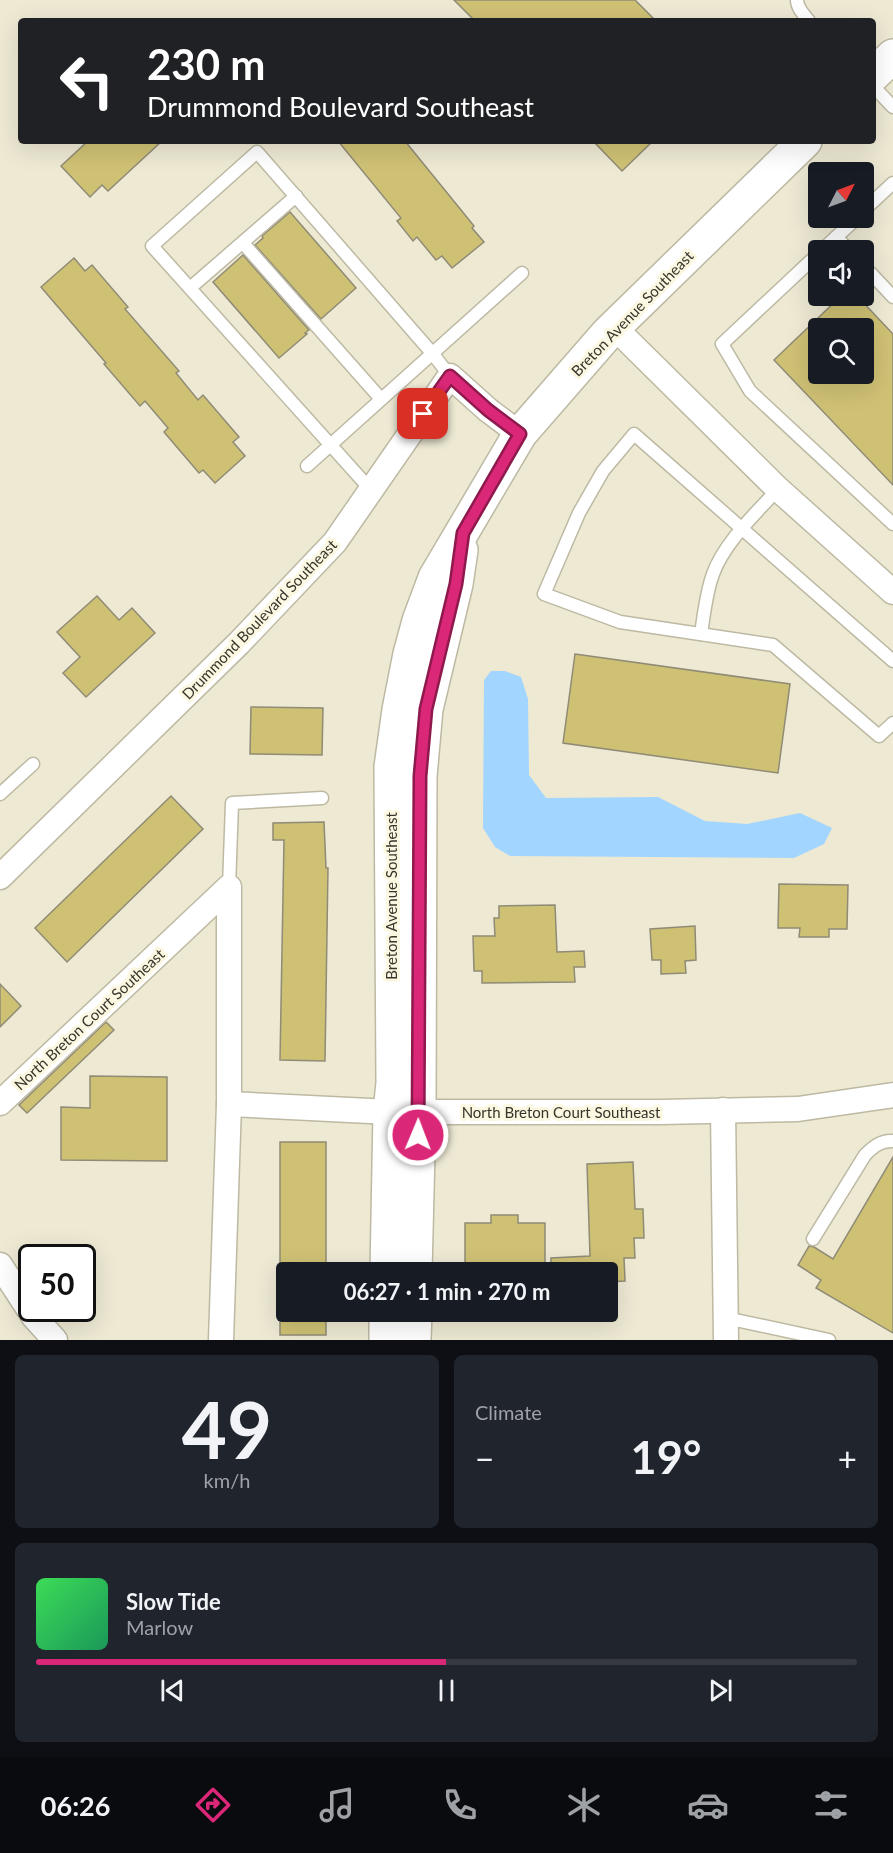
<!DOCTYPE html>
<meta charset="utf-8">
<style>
:root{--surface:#171b24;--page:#20242c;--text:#f1f3f6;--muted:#9ea1a6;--line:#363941;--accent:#db2777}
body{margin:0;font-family:Lato,sans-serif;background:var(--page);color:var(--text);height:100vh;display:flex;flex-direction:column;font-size:22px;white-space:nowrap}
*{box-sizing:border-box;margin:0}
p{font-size:20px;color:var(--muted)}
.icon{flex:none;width:33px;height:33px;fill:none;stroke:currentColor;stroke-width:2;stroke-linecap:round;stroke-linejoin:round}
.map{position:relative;height:1340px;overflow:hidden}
.drawer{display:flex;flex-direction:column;gap:15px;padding:15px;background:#0d0f14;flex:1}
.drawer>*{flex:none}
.guide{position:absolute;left:18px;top:18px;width:858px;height:126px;border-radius:6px;box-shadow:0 6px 24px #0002;background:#202124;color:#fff;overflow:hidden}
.needle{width:39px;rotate:48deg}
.buttons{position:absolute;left:808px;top:162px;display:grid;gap:12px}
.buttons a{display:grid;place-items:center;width:66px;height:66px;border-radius:6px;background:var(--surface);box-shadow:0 6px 24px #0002;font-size:30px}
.speed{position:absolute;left:18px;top:1244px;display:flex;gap:12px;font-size:30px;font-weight:700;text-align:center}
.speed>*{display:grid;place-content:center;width:78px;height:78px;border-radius:50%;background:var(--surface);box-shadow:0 6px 24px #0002;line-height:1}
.speed .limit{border:3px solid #111;border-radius:9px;background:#fff;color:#111}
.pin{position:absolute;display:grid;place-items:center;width:51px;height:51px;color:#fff;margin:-26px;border-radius:12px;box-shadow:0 3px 9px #0006}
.me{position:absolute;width:66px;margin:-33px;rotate:1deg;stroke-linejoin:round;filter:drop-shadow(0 0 4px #0008)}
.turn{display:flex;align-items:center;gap:21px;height:126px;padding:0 30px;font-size:27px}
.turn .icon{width:78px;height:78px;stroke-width:2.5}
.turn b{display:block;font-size:42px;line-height:51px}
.big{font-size:45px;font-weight:700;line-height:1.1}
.drawer .tile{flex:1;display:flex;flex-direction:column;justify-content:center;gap:9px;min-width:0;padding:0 21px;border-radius:9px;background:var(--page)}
.drawer .dial{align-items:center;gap:0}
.dial b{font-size:78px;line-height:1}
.song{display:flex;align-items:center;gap:18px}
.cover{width:72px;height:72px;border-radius:9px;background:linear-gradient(135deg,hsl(130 70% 55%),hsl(150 70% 35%))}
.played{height:6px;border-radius:3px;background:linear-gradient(90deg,var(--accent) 50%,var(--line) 50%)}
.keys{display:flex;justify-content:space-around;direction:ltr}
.heat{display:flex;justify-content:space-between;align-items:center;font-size:33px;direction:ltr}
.drawer .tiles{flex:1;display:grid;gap:15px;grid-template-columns:1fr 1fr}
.tile:last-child{grid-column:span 2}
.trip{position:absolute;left:276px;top:1262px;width:342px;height:60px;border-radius:6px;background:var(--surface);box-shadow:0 6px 24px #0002;font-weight:700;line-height:60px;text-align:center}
.menu{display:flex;height:96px;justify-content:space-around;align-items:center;background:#090b0e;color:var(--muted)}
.menu .icon{width:42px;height:42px}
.menu .active{color:var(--accent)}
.menu b{font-size:27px;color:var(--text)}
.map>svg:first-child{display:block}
.water{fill:#a2d5ff}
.building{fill:#cfc174;stroke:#8f8b76;stroke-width:1.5;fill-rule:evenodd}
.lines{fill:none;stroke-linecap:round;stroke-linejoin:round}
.lane-casing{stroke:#bdb9a3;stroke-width:15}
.street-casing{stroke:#bdb9a3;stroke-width:27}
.secondary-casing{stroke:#bdb9a3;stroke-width:36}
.lane{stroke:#fff;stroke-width:12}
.street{stroke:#fff;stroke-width:24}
.secondary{stroke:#fff;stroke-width:33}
.route-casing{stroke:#8e194d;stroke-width:15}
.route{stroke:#db2777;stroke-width:10}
.labels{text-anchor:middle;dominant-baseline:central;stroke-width:6;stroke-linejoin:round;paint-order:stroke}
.street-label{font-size:15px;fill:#37352c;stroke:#fbf7e0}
</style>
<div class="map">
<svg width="893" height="1340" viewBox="0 0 893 1340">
<rect width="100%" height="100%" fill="#ede9d3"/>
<path class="water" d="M 491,671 L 505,671 L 521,677 L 528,699 L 529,775 L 546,798 L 658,797 L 705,821 L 747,824 L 800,813 L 832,828 L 824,844 L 794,858 L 510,856 L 495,847 L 483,828 L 484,680 Z"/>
<g class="building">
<path d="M 454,0 L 635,0 L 656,21 L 475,21 Z"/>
<path d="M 88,141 L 162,141 L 108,191 L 102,185 L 90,197 L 61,166 Z"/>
<path d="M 338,141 L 405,141 L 474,226 L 472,228 L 484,242 L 452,268 L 442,256 L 436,260 L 417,237 L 413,241 L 397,221 L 401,218 Z"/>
<path d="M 593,141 L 653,141 L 622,171 Z"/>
<path d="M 290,212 L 356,288 L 321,319 L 255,245 L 263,238 L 262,236 Z"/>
<path d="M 243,255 L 309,330 L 305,333 L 307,334 L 279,358 L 213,282 Z"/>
<path d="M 74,258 L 85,271 L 92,265 L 128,307 L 125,309 L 179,371 L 176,373 L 198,400 L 203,395 L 239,437 L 233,442 L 245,456 L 215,483 L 203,470 L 199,473 L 164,432 L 168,428 L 145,401 L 140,406 L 104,364 L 106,363 L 41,287 Z"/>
<path d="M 841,296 L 857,296 L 893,334 L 893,485 L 774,360 ZM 819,328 L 864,328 L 864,374 L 819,374 Z"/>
<path d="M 97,596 L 119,620 L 132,608 L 155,633 L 86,697 L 63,673 L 80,657 L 57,632 Z"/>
<path d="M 575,654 L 790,684 L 778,773 L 563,743 Z"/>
<path d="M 251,707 L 323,708 L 322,755 L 250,754 Z"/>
<path d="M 171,796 L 203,829 L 67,962 L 35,928 Z"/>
<path d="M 324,822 L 326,868 L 328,868 L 325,1061 L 280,1060 L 284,840 L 273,840 L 273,823 Z"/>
<path d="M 779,884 L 848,885 L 847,929 L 829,929 L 829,937 L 799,937 L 800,928 L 778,928 Z"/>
<path d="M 555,905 L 557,952 L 584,951 L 585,967 L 574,967 L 575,982 L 482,983 L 482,971 L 474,971 L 473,936 L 495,936 L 494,918 L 499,918 L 499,906 Z"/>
<path d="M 695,926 L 696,960 L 685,961 L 686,973 L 661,974 L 661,960 L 652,960 L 650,929 Z"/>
<path d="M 0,984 L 21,1006 L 0,1027 Z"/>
<path d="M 106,1022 L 114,1030 L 27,1113 L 19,1105 Z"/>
<path d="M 90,1076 L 167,1077 L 167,1161 L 61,1160 L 61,1107 L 90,1108 Z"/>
<rect x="280" y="1142" width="46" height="130"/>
<path d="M 893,1157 L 893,1333 L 816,1288 L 821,1280 L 798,1265 L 809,1246 L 814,1247 L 833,1259 Z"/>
<path d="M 633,1162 L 635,1209 L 643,1209 L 644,1238 L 634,1238 L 635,1258 L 624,1258 L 625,1281 L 608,1282 L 608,1272 L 551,1272 L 551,1258 L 590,1256 L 587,1164 Z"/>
<path d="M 491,1215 L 518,1215 L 518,1223 L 545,1223 L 545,1272 L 465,1272 L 465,1223 L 491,1223 Z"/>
<rect x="280" y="1311" width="46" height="24"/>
</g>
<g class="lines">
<defs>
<g id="lane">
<path d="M 797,0 C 797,8 804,15 809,21"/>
<path d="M 873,86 L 893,107"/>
<path d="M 864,210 L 893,183"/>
<path d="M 836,237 L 849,250"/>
<path d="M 243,243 L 381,399"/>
<path d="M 822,250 L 857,218"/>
<path d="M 819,253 L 722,344 L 750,391 L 893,524"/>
<path d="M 864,266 L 893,297"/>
<path d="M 190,288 L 296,196"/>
<path d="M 307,466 L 522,273"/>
<path d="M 371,490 L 152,246 L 257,152 L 432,353 L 450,376"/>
<path d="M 701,634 C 704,614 706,593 713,574 C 724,543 756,513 778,489"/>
<path d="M 893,661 L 634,434 L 603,471 L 579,513 L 544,594 L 620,622 L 773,645 L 879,736 L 893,723"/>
<path d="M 0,794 L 33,764"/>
<path d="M 229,887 L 232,803 L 322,798"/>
<path d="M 813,1239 L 865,1155 C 873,1147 881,1140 893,1141"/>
<path d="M 726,1318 L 829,1340"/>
</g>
<g id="street">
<path d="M 614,327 L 778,489 L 893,592"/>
<path d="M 0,877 L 239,643 L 335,542 L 450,376 L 488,410 L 520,434"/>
<path d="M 0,1103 L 229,887 L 229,1104 L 221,1340"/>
<path d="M 229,1104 L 390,1112 L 661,1112 L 798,1109 L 893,1095"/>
<path d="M 723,1110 L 726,1340"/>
<path d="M 0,1265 L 34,1317 L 55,1340"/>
</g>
<g id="secondary">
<path d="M 873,75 L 893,56"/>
<path d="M 387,1272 L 390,1112 L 393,1083 L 391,767 L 399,710 L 410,654 L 419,621 L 435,578 L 520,434 L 607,334 L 805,141"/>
<path d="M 415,1272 L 419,1112 L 420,776 L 426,709 L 456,584 L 461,550"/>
<path d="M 386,1340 L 386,1311"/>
<path d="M 414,1340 L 415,1311"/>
</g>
</defs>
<use href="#lane" class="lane-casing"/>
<use href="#street" class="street-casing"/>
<use href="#secondary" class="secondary-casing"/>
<use href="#lane" class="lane"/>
<use href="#street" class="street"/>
<use href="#secondary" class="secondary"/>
</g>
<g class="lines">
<defs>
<path id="route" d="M 418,1135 L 420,776 L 426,709 L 456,584 L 463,533 L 520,434 L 488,410 L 450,376 L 423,414"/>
</defs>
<use href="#route" class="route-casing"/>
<use href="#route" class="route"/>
</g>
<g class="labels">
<g class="street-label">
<text transform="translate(632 313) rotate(-46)">Breton Avenue Southeast</text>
<text transform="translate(259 619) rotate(-46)">Drummond Boulevard Southeast</text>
<text transform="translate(391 896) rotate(-90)">Breton Avenue Southeast</text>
<text transform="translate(89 1019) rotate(-43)">North Breton Court Southeast</text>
<text x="561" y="1112">North Breton Court Southeast</text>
</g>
</g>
</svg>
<div class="buttons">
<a><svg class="needle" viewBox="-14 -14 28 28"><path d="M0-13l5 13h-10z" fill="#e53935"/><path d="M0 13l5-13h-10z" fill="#9ea1a6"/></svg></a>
<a><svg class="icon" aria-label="sound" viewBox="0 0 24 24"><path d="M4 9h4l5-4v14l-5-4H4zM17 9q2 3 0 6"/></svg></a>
<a><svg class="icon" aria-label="search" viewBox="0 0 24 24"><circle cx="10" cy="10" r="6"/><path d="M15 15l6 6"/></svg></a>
</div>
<div class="speed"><div class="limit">50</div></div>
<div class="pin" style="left:423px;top:414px;background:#d93025"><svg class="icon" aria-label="arrive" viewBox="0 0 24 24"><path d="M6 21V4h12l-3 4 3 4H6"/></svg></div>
<svg class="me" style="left:418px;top:1135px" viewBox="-20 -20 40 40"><circle r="17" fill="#db2777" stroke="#fff" stroke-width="3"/><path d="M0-11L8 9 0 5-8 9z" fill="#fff"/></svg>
<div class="trip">06:27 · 1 min · 270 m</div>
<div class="guide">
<div class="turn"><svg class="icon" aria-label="left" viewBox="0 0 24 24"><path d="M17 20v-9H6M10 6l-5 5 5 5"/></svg><div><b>230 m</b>Drummond Boulevard Southeast</div></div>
</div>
</div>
<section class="drawer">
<div class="tiles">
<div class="tile dial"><b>49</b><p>km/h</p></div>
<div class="tile"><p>Climate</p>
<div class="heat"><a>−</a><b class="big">19°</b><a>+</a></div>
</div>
<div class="tile">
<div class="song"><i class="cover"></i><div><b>Slow Tide</b><p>Marlow</p></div></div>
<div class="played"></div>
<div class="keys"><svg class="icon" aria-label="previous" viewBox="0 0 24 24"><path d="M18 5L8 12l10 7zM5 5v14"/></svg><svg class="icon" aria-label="pause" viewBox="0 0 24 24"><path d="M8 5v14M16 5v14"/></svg><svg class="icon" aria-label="next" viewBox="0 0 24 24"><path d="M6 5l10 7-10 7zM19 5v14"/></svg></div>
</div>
</div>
</section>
<nav class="menu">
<b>06:26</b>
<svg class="icon active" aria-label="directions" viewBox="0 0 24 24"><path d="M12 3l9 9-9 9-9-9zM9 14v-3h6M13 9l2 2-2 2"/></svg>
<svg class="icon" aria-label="music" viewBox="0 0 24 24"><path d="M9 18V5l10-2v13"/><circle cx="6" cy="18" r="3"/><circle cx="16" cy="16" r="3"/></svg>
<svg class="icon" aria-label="phone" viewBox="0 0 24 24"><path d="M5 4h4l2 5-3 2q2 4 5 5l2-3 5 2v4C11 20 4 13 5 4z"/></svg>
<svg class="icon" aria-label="climate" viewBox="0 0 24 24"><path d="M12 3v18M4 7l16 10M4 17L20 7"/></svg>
<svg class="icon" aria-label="car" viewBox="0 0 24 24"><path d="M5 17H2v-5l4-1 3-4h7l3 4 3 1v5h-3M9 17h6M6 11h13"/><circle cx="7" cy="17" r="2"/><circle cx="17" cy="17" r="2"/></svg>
<svg class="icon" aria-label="filters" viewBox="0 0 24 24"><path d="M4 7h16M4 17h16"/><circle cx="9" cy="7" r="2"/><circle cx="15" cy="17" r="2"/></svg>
</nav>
